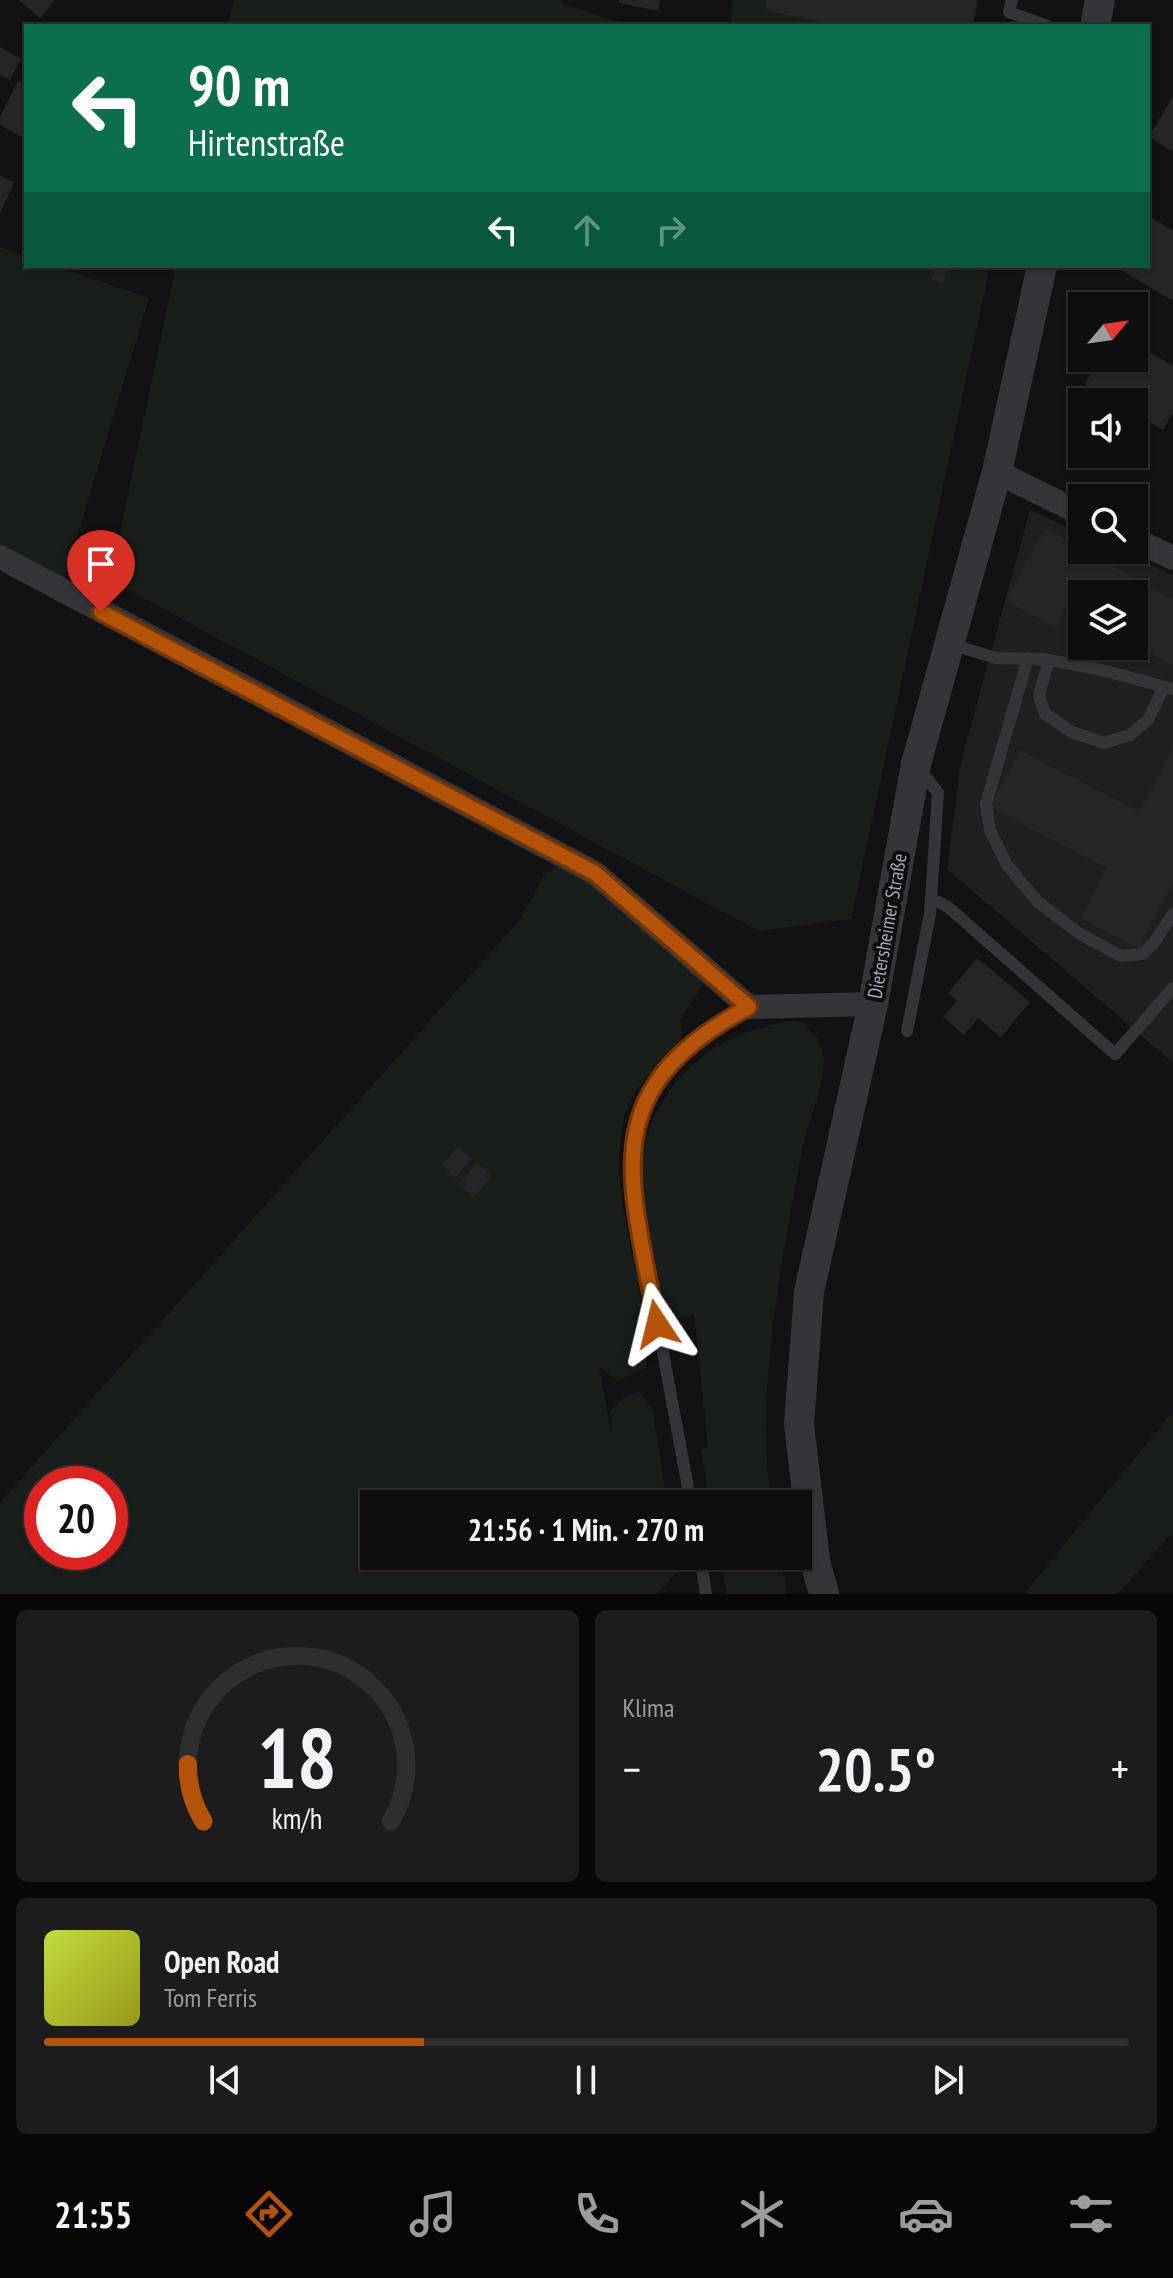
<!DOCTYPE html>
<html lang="de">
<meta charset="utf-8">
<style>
:root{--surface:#0e0e0f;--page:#1c1c1d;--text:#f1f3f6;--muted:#9b9c9e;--line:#2e2e2f;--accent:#b45309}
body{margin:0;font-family:"PT Sans Narrow",sans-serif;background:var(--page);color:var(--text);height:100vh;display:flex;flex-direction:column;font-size:30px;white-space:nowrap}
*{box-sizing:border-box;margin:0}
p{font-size:26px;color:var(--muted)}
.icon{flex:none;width:44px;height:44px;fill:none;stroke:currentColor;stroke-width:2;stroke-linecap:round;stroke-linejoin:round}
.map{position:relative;height:1594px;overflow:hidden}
.panel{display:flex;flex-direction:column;gap:16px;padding:16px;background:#080808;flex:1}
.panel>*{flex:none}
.hud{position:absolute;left:24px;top:24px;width:1126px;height:244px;border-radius:0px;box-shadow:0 2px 6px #0004,0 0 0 2px var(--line);background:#0b6e4f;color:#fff;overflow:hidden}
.needle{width:52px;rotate:61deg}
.controls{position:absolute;left:1068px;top:292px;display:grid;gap:16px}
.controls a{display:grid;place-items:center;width:80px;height:80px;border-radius:0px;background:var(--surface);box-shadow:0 2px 6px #0004,0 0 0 2px var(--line);font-size:40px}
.speed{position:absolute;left:24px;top:1466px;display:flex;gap:16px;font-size:40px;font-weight:700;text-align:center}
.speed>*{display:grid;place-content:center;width:104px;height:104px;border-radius:50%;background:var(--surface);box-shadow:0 2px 6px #0004,0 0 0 2px var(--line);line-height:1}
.speed .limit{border:12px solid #d22;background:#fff;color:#111}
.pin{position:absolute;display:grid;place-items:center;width:68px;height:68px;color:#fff;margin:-82px -34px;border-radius:50% 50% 50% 0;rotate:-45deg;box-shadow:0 0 8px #0007}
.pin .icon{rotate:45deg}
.me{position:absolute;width:88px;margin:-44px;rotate:350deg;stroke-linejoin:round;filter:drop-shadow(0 0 6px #0008)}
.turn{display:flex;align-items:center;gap:28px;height:168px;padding:0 32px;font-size:36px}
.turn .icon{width:104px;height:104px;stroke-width:2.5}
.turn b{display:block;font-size:56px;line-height:68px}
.lanes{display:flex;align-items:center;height:76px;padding:0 32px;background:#0003;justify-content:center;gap:40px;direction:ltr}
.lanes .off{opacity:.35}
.big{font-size:60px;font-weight:800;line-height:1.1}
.panel .card{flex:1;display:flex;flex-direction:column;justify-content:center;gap:12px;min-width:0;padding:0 28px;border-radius:12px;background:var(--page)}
.panel .dial{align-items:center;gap:0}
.dial svg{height:208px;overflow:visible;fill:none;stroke:var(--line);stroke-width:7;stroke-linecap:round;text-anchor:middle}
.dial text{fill:var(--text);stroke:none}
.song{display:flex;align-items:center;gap:24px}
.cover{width:96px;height:96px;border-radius:12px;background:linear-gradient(135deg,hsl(70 70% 55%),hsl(60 70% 35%))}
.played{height:8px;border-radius:4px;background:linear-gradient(90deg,var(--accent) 35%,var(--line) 35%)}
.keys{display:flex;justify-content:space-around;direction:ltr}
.heat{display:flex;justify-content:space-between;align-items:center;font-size:44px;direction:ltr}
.panel .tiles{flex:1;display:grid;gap:16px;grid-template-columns:1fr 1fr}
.card:last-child{grid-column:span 2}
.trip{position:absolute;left:360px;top:1490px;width:452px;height:80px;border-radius:0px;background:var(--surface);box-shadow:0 2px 6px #0004,0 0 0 2px var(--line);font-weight:800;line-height:80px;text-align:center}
.dock{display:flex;height:128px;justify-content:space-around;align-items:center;background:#060606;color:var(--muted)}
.dock .icon{width:56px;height:56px}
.dock .on{color:var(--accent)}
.dock b{font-size:36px;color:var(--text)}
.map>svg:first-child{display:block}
.built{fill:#1e1f21;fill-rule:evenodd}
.green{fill:#191e1a;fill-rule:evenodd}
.building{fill:#252528}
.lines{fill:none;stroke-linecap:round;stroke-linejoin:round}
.service{stroke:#343538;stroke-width:12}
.minor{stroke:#343538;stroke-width:24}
.tertiary{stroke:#343538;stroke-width:30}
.route-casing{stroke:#753606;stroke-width:20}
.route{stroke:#b45309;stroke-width:14}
.labels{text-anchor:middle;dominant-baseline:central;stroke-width:8;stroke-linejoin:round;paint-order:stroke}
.street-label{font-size:20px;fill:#a5aab3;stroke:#0d0d0f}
</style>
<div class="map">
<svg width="1173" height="1594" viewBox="0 0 1173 1594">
<rect width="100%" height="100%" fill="#121214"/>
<path class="built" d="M 1030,510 L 1082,533 L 1082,550 L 1118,550 L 1173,575 L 1173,1063 L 947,869 L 961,762 ZM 1082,594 L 1134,594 L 1134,646 L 1082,646 Z"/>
<g class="green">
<path d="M 234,0 L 562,0 L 563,4 L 633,26 L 228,26 Z"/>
<path d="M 733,0 L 824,0 L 944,26 L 731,26 Z"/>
<path d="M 0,247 L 26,256 L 26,266 L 55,266 L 149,298 L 63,583 L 0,549 Z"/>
<path d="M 176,266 L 990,266 L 851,919 L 758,931 L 110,580 Z"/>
<path d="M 559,865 L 568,866 L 705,981 L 680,1019 L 682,1043 C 662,1063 633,1086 625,1114 C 603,1199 652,1284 646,1368 L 617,1381 L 599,1366 L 612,1438 L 610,1411 L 623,1398 L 640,1392 L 653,1410 L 667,1504 L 374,1504 L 374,1556 L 687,1556 L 687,1561 L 657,1594 L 0,1594 L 0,1502 L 519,921 L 545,874 ZM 42,1484 L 110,1484 L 110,1552 L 42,1552 Z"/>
<path d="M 788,1021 L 804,1022 C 813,1033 823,1044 824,1059 C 825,1081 806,1129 801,1154 C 781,1269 755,1387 771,1504 L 710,1504 L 701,1450 L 708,1447 L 694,1314 L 666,1322 C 658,1274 646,1225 642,1177 C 638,1123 678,1067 724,1042 C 744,1032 766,1026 788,1021 Z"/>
<path d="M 1173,1411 L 1173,1532 L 1118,1594 L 1024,1594 Z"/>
<path d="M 719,1556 L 780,1556 L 787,1594 L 727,1594 Z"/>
</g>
<g class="building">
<path d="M 19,0 L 55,0 L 40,18 Z"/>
<path d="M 619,0 L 660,0 L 658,11 L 619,3 Z"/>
<path d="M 767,0 L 978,0 L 972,26 L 935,22 L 935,26 L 839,26 L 764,10 Z"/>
<path d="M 0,47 L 21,59 L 10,80 L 0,75 Z"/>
<path d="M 18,81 L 26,85 L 26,139 L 0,125 L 0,117 Z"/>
<path d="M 1173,96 L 1173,152 L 1149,137 Z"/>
<path d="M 0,176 L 14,182 L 0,214 Z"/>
<path d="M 1148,216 L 1173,230 L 1173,301 L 1114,266 L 1148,266 Z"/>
<path d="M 936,266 L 948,266 L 943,283 L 932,280 Z"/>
<path d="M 1134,343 L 1173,366 L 1173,412 L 1163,430 L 1134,413 L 1134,402 L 1115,402 L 1085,384 L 1100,358 L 1134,358 Z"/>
<path d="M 1046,528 L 1173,600 L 1173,667 L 1134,644 L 1134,594 L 1082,594 L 1082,615 L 1067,606 L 1055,628 L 1005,600 Z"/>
<path d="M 1173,747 L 1173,882 L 1139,949 L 1081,919 L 1107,868 L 990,807 L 1020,750 L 1140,812 Z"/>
<path d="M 977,958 L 1030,1002 L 1001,1037 L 978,1018 L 964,1035 L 943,1017 L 957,1001 L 948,993 Z"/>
<path d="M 458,1147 L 472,1159 L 455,1178 L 442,1165 Z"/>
<path d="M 477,1163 L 492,1176 L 474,1197 L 459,1184 Z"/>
</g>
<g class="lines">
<g class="service">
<path d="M 1012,0 L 1009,12 L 1047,26"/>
<path d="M 950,644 L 996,658 L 1043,659 L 1098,669 L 1173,689"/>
<path d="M 1028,658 L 986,804 L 990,830 L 1007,865 L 1038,902 L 1080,934 L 1121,956 L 1142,954 L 1153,944 L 1173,914"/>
<path d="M 1049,660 L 1039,695 L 1045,714 L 1072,732 L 1104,743 L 1130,735 L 1148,720 L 1164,687"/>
<path d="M 931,898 L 948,907 L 1115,1054 L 1173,988"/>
<path d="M 907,1031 L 930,914 L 938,793 L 918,767"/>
<path d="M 691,1504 L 632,1185 C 632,1169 632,1152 634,1136 C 643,1075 699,1034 749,1007"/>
<path d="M 700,1556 L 706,1594"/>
</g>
<g class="minor">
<path d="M 997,472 L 1082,514"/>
<path d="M 1134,539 L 1173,558"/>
<path d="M 0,557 L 595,873 L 749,1007 L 873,1004"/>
</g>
<g class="tertiary">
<path d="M 1095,26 L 1100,0"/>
<path d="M 824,1594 L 815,1561 L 799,1424 L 809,1292 L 873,1004 L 916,764 L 997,472 L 1042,266"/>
</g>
</g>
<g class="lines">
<defs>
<path id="route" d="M 101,612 L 595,873 L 749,1007 C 593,1090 630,1178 657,1324"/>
</defs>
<use href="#route" class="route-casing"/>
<use href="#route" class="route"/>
</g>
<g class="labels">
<g class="street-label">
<text transform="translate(887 926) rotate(-80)">Dietersheimer Straße</text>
</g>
</g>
</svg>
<div class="controls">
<a><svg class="needle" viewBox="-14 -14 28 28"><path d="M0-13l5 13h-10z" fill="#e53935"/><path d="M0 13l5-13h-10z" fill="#9b9c9e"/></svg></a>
<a><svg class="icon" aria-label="sound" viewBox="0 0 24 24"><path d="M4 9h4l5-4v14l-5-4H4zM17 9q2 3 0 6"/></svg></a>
<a><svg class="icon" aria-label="search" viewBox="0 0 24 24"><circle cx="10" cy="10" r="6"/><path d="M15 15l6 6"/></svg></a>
<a><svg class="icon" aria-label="layers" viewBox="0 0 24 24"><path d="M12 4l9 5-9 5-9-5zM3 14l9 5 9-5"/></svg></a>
</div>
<div class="speed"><div class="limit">20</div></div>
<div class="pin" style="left:101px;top:612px;background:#d93025"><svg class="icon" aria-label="arrive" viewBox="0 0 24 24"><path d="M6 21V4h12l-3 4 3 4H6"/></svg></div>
<svg class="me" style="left:657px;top:1324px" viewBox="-20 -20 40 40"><path d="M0-17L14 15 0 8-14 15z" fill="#b45309" stroke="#fff" stroke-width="4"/></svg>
<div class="trip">21:56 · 1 Min. · 270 m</div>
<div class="hud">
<div class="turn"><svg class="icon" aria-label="left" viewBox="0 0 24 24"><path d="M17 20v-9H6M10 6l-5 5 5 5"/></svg><div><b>90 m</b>Hirtenstraße</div></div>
<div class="lanes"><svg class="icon" aria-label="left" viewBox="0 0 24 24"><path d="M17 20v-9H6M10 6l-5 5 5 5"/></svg><svg class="icon off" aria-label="ahead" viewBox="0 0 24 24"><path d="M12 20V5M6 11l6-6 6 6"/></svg><svg class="icon off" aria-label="right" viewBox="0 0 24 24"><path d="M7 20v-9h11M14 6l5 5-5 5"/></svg></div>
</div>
</div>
<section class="panel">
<div class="tiles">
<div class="card dial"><svg viewBox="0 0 100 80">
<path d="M14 69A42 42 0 1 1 86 69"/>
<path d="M14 69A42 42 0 0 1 8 47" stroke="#b45309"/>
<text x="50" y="56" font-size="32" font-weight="700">18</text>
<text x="50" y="72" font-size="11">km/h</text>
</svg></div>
<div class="card"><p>Klima</p>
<div class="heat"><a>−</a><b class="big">20.5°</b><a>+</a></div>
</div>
<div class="card">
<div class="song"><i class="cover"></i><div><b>Open Road</b><p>Tom Ferris</p></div></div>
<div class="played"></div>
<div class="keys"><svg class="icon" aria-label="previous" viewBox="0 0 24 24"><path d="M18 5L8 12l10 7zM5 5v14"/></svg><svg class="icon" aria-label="pause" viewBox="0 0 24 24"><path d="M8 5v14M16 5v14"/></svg><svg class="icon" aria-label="next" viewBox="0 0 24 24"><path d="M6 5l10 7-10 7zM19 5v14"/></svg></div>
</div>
</div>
</section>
<nav class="dock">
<b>21:55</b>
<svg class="icon on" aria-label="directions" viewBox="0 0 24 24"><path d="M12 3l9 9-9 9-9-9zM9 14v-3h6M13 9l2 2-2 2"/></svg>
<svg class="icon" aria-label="music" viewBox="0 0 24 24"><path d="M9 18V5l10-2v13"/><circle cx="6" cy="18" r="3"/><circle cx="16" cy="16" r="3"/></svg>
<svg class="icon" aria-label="phone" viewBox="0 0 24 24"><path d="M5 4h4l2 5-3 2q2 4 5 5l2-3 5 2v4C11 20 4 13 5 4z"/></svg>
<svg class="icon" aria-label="climate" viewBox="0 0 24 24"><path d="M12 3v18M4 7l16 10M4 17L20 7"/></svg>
<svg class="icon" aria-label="car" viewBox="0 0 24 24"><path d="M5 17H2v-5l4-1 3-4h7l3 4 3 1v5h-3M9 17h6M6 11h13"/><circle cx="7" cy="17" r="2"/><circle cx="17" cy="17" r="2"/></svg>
<svg class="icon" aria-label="filters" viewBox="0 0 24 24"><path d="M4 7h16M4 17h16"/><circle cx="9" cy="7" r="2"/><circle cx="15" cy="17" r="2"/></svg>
</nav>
